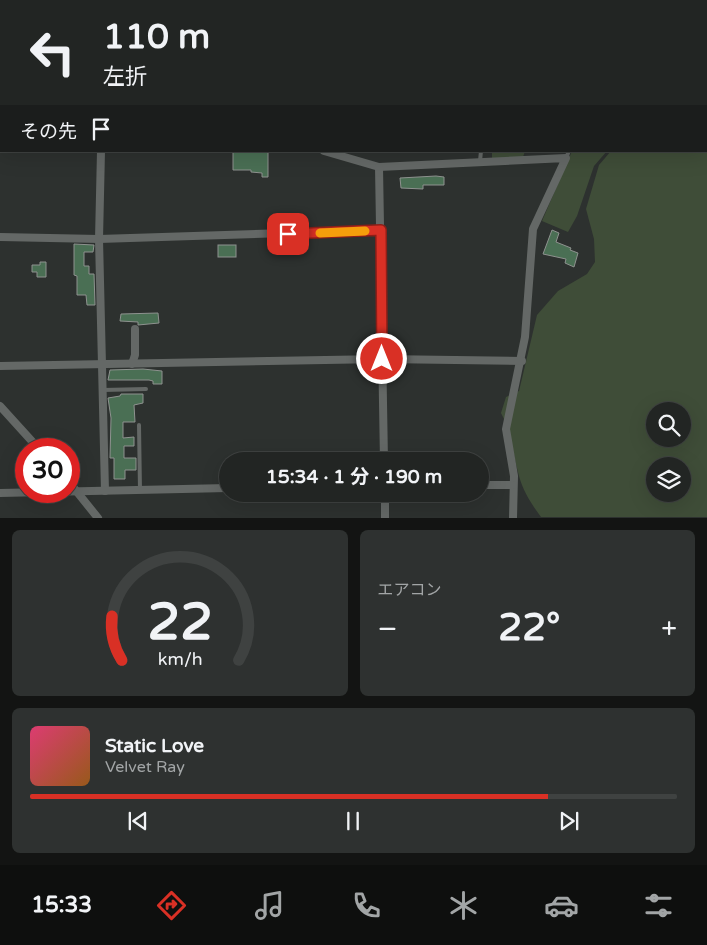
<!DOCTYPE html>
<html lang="ja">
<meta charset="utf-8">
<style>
:root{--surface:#222523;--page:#2e3130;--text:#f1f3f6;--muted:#a2a5a6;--line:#3f4241;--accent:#d93025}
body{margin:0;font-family:"Varela Round","Noto Sans JP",sans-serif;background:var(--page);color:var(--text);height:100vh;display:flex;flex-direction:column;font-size:19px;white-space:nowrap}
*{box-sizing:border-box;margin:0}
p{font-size:16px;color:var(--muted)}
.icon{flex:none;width:28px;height:28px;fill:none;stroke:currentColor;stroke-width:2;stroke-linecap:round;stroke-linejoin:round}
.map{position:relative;height:518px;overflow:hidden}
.side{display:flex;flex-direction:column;gap:12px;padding:12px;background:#131413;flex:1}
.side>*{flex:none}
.banner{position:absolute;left:0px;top:0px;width:708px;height:152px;box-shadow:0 5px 20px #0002,0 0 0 1px var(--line);background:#222523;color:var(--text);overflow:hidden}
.controls{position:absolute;left:646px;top:402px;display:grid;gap:10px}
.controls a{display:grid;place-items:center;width:45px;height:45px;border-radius:50%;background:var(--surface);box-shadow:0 5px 20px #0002,0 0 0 1px var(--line);font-size:25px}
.speed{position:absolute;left:15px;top:438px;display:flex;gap:10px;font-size:25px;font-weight:700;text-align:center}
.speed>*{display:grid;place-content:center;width:65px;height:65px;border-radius:50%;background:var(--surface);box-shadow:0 5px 20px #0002,0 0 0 1px var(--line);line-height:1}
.speed .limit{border:8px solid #d22;background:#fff;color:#111}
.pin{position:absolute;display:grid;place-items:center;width:42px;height:42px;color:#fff;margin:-21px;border-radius:10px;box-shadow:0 2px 8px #0006}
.me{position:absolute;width:55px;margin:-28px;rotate:0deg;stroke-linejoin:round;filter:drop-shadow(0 0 4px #0008)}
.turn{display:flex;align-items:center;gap:18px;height:105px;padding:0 20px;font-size:22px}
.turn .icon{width:65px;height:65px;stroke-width:2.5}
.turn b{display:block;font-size:35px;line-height:42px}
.then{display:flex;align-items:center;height:48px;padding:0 20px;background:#0003;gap:10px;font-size:19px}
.big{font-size:38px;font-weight:700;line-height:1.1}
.side .tile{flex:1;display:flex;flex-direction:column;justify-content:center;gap:8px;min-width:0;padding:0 18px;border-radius:8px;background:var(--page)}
.side .dial{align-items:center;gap:0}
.dial svg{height:130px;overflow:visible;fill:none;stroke:var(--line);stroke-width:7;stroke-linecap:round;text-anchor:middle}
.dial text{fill:var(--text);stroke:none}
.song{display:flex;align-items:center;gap:15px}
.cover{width:60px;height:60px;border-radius:8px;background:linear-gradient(135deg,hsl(340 70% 55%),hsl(30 70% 35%))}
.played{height:5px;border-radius:2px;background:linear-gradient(90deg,var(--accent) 80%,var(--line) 80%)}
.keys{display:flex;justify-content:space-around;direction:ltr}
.heat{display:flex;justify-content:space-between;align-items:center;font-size:28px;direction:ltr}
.side .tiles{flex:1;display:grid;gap:12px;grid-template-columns:1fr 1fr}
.tile:last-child{grid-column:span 2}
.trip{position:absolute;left:219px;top:452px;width:270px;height:50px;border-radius:25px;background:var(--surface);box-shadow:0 5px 20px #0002,0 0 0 1px var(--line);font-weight:700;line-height:50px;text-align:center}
.tabs{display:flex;height:80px;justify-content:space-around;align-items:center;background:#0e0f0e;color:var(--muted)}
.tabs .icon{width:35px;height:35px}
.tabs .on{color:var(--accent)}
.tabs b{font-size:22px;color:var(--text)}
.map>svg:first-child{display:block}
.green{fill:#3f4d38;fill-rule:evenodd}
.building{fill:#4a6f54;stroke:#8e928f}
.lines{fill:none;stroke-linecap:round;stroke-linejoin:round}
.path{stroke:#8b8f8d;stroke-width:1;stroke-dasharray:2.5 2.5;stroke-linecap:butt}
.lane{stroke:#646866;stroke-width:4}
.street{stroke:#646866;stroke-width:8}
.route-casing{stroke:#8d1f18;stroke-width:12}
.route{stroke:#d93025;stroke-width:9}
.slow{stroke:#f59e0b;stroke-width:9}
</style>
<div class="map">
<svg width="707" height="518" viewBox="0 0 707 518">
<rect width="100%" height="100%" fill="#2d312f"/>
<g class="green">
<path d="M 0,0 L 707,0 L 707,517 L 541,517 C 532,505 523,491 519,476 C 513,455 512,433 501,413 L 506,397 L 519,391 L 537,315 L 558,291 L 587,274 L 595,262 L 594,239 L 586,209 L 599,165 L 611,151 L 706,151 L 706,1 L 1,1 L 1,19 ZM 655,411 L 682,411 L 682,439 L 655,439 ZM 655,466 L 682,466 L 682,494 L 655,494 Z"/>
<path d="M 492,151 L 525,151 L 523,157 L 492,159 Z"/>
<path d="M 572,151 L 607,151 L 594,166 L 577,216 L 568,232 L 542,221 Z"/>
</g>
<g class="building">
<path d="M 233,151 L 268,151 L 268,177 L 262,177 L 262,173 L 251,172 L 251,170 L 233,170 Z"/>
<path d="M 436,176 L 444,177 L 444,185 L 423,185 L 423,189 L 401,188 L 400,178 Z"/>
<path d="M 552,230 L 559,233 L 556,242 L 571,248 L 570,250 L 578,253 L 574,267 L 565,263 L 566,259 L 543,254 Z"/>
<path d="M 74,244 L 94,245 L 93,252 L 84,252 L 84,266 L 89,266 L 89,274 L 94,274 L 95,305 L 87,305 L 86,295 L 77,295 L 77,276 L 74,275 Z"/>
<rect x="218" y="245" width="18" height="12"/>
<path d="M 40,262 L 46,262 L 46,277 L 37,277 L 37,272 L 32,272 L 32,265 L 40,265 Z"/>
<path d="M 158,313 L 159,323 L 138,325 L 138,322 L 120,321 L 121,314 Z"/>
<path d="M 143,369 L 162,371 L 162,384 L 153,384 L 153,381 L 149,380 L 108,380 L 110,370 Z"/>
<path d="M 121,394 L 143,394 L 143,403 L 134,405 L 135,422 L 123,422 L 123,438 L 134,437 L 134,446 L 124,446 L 124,458 L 136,458 L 136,470 L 125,470 L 125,479 L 114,479 L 114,458 L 110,458 L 111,418 L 108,398 L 120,396 Z"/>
</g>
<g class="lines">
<path class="path" d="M 175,0 L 175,1"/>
<g class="lane">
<path d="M 566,158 L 569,151"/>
<path d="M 480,161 L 481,151"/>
<path d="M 103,390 L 146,389"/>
<path d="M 139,425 L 140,491"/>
</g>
<g class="street">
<path d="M 0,132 L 1,132"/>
<path d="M 101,151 L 99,239 L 105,491"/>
<path d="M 324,151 L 379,167 L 566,158 L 533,229 L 525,337 L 506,429 L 514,476 L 513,518"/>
<path d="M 379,167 L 384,461"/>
<path d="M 0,237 L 99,239 L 381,230"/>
<path d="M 132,364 L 135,355 L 135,329"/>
<path d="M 0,366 L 382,359 L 522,361"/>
<path d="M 0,406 L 39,449"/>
<path d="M 69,482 L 98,518"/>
<path d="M 480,485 L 513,485"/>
<path d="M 0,493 L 228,488"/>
<path d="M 385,494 L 385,518"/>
</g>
</g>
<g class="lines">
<defs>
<path id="route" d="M 288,234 L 381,230 L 382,359"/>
</defs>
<use href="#route" class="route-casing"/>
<use href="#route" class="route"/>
<path class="slow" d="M 320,233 L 365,231"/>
</g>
</svg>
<div class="controls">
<a><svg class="icon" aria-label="search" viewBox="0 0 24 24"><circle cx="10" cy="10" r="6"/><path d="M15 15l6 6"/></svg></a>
<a><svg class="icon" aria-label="layers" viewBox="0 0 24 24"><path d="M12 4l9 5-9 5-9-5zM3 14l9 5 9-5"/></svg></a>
</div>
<div class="speed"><div class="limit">30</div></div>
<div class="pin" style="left:288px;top:234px;background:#d93025"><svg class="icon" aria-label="arrive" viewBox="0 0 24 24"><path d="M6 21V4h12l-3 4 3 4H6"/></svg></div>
<svg class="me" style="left:382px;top:359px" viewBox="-20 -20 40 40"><circle r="17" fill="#d93025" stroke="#fff" stroke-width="3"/><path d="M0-11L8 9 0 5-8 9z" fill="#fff"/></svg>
<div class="trip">15:34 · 1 分 · 190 m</div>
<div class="banner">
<div class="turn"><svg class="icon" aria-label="left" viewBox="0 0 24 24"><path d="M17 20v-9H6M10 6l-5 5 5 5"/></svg><div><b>110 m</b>左折</div></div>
<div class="then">その先<svg class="icon" aria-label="arrive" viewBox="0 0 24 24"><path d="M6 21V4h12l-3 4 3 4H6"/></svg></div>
</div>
</div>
<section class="side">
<div class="tiles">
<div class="tile dial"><svg viewBox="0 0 100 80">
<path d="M14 69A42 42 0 1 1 86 69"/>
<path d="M14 69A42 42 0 0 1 8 42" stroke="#d93025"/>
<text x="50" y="56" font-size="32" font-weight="700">22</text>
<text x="50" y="72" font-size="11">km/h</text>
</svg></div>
<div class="tile"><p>エアコン</p>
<div class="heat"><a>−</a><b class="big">22°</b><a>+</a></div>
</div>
<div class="tile">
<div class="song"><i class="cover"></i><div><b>Static Love</b><p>Velvet Ray</p></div></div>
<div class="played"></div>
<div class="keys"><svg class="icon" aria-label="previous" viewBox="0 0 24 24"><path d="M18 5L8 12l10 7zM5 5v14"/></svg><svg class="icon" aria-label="pause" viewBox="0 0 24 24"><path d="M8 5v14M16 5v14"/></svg><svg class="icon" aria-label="next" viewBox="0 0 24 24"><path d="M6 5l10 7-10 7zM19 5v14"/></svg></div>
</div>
</div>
</section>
<nav class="tabs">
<b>15:33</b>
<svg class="icon on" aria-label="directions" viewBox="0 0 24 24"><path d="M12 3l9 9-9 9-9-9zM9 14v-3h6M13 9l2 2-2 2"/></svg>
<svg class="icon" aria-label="music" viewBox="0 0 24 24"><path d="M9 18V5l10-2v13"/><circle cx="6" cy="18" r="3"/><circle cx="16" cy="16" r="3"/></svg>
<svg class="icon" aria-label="phone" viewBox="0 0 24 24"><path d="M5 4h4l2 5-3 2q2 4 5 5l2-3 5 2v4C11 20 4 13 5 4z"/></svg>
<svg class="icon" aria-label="climate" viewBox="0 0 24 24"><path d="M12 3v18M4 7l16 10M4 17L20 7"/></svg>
<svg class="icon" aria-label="car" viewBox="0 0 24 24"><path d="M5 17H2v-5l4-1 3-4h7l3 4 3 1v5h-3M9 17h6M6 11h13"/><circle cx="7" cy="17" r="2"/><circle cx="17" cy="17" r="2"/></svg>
<svg class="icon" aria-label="filters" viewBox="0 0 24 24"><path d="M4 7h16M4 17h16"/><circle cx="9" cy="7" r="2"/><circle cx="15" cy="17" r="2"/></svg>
</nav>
